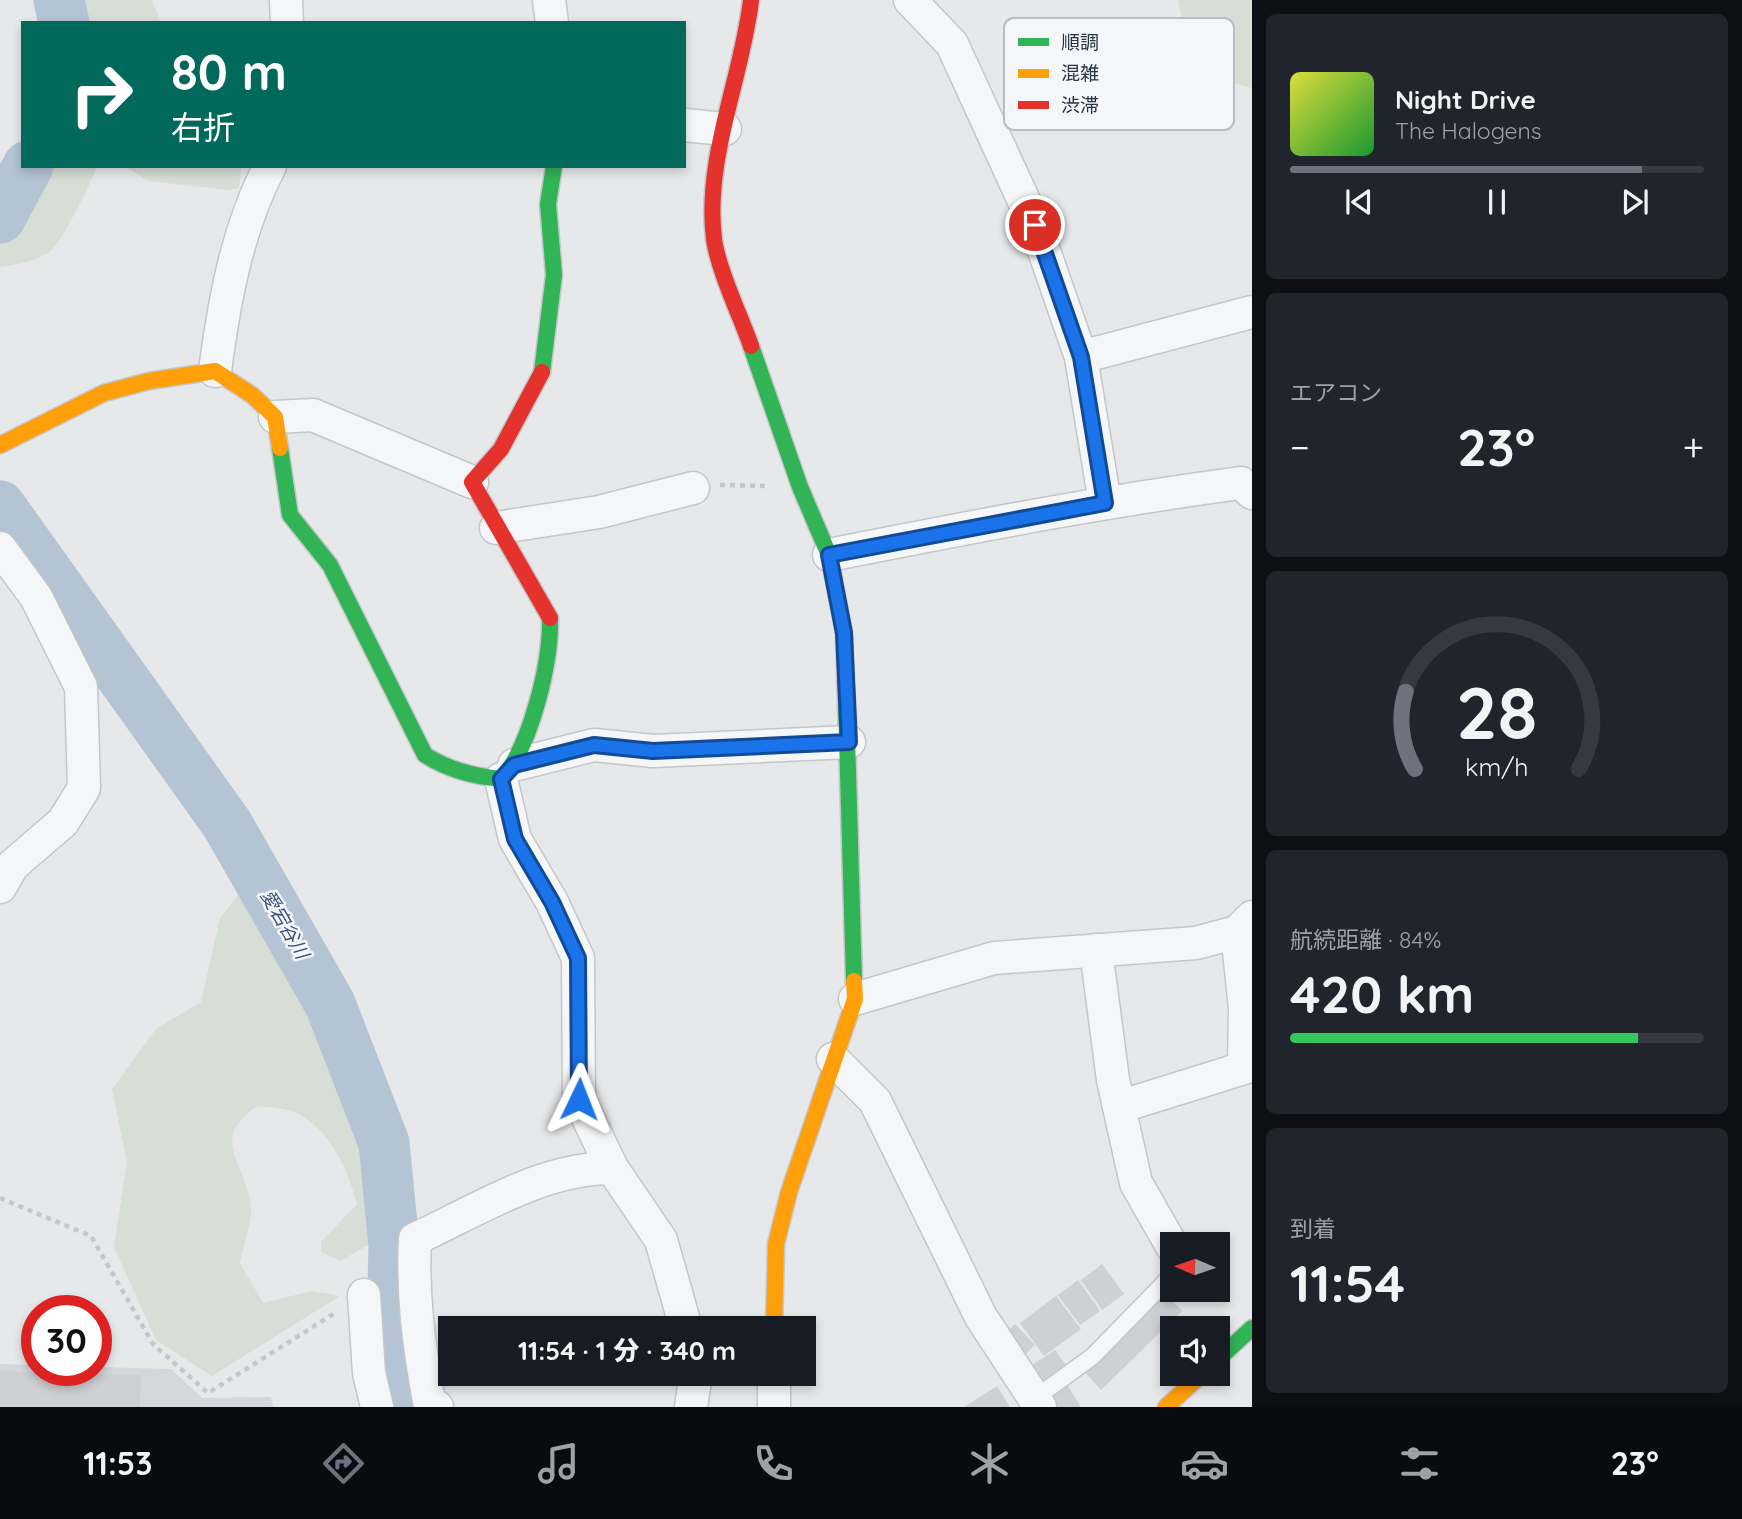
<!DOCTYPE html>
<html lang="ja">
<meta charset="utf-8">
<style>
:root{--surface:#171b24;--page:#20242c;--text:#f1f3f6;--muted:#9ea1a6;--line:#363941;--accent:#6c737f}
body{margin:0;font-family:Quicksand,"Noto Sans JP",sans-serif;background:var(--page);color:var(--text);height:100vh;display:flex;flex-direction:column;font-size:26px;white-space:nowrap}
*{box-sizing:border-box;margin:0}
p{font-size:23px;color:var(--muted)}
.icon{flex:none;width:38px;height:38px;fill:none;stroke:currentColor;stroke-width:2;stroke-linecap:round;stroke-linejoin:round}
.map{position:relative;flex:1;overflow:hidden}
.panel{display:flex;flex-direction:column;gap:14px;padding:14px;background:#0d0f14;width:490px}
.panel>*{flex:none}
.hud{position:absolute;left:21px;top:21px;width:665px;height:147px;border-radius:0px;box-shadow:0 4px 10px #0003;background:#00695c;color:#fff;overflow:hidden}
.needle{width:46px;rotate:272deg}
.buttons{position:absolute;left:1160px;top:1232px;display:grid;gap:14px}
.buttons a{display:grid;place-items:center;width:70px;height:70px;border-radius:0px;background:var(--surface);box-shadow:0 4px 10px #0003;font-size:35px}
.speed{position:absolute;left:21px;top:1295px;display:flex;gap:14px;font-size:35px;font-weight:700;text-align:center}
.speed>*{display:grid;place-content:center;width:91px;height:91px;border-radius:50%;background:var(--surface);box-shadow:0 4px 10px #0003;line-height:1}
.speed .limit{border:10px solid #d22;background:#fff;color:#111}
.pin{position:absolute;display:grid;place-items:center;width:60px;height:60px;color:#fff;margin:-30px;border:4px solid #fff;border-radius:50%;box-shadow:0 2px 7px #0007}
.me{position:absolute;width:77px;margin:-38px;rotate:2deg;stroke-linejoin:round;filter:drop-shadow(0 0 5px #0008)}
.turn{display:flex;align-items:center;gap:24px;height:147px;padding:0 35px;font-size:32px}
.turn .icon{width:91px;height:91px;stroke-width:2.5}
.turn b{display:block;font-size:49px;line-height:60px}
.big{font-size:52px;font-weight:800;line-height:1.1}
.panel .widget{flex:1;display:flex;flex-direction:column;justify-content:center;gap:10px;min-width:0;padding:0 24px;border-radius:10px;background:var(--page)}
.panel .dial{align-items:center;gap:0}
.dial svg{height:182px;overflow:visible;fill:none;stroke:var(--line);stroke-width:7;stroke-linecap:round;text-anchor:middle}
.dial text{fill:var(--text);stroke:none}
.song{display:flex;align-items:center;gap:21px}
.cover{width:84px;height:84px;border-radius:10px;background:linear-gradient(135deg,hsl(60 70% 55%),hsl(130 70% 35%))}
.played{height:7px;border-radius:4px;background:linear-gradient(90deg,var(--accent) 85%,var(--line) 85%)}
.keys{display:flex;justify-content:space-around;direction:ltr}
.heat{display:flex;justify-content:space-between;align-items:center;font-size:38px;direction:ltr}
.charge{height:10px;border-radius:5px;background:linear-gradient(90deg,#34c759 84%,var(--line) 0)}
.trip{position:absolute;left:438px;top:1316px;width:378px;height:70px;border-radius:0px;background:var(--surface);box-shadow:0 4px 10px #0003;font-weight:800;line-height:70px;text-align:center}
.tab-bar{display:flex;height:112px;justify-content:space-around;align-items:center;background:#090b0e;color:var(--muted)}
.tab-bar .icon{width:49px;height:49px}
.tab-bar .on{color:var(--accent)}
.tab-bar b{font-size:32px;color:var(--text)}
main{display:flex;flex:1;min-height:0}
.map>svg:first-child{display:block}
.built{fill:#d4d7dd}
.green{fill:#d6ded6}
.lines{fill:none;stroke-linecap:round;stroke-linejoin:round}
.river{stroke:#b4c4d5;stroke-width:51}
.building{fill:#ced0d3}
.lane-casing{stroke:#c4c6c8;stroke-width:19}
.street-casing{stroke:#c4c6c8;stroke-width:35}
.fast-casing{stroke:#c4c6c8;stroke-width:19}
.slow-casing{stroke:#c4c6c8;stroke-width:19}
.jam-casing{stroke:#c4c6c8;stroke-width:19}
.path{stroke:#c5c6ca;stroke-width:4.5;stroke-dasharray:5 5;stroke-linecap:butt}
.lane{stroke:#f5f6f7;stroke-width:16}
.street{stroke:#f5f6f7;stroke-width:32}
.fast{stroke:#30b455;stroke-width:16}
.slow{stroke:#ff9f0a;stroke-width:16}
.jam{stroke:#e5322d;stroke-width:16}
.route-casing{stroke:#114b97;stroke-width:18}
.route{stroke:#1a73e8;stroke-width:12}
.labels{text-anchor:middle;dominant-baseline:central;stroke-width:5;stroke-linejoin:round;paint-order:stroke}
.water-label{font-size:19px;font-style:italic;fill:#34527a;stroke:#f4f6f9}
.key{fill:#f4f6f9;stroke:#b8bcc3;stroke-width:2}
.key-label{font-size:19px;fill:#2b3445}
</style>
<main>
<div class="map">
<svg width="1252" height="1407" viewBox="0 0 1252 1407">
<rect width="100%" height="100%" fill="#e6e8ea"/>
<path class="built" d="M 0,1364 L 37,1365 L 37,1370 L 96,1370 L 96,1367 L 171,1369 L 202,1398 L 271,1397 L 273,1407 L 0,1407 Z"/>
<g class="green">
<path d="M 61,0 L 152,0 L 161,23 L 69,23 Z"/>
<path d="M 1178,0 L 1252,0 L 1252,88 L 1194,73 Z"/>
<path d="M 23,145 L 23,166 L 97,166 C 91,183 61,245 48,253 C 33,262 17,264 0,267 L 0,207 Z"/>
<path d="M 124,166 L 242,166 L 239,188 L 227,190 L 148,181 Z"/>
<path d="M 240,893 L 350,1081 L 376,1185 L 381,1238 L 340,1261 L 321,1252 L 321,1242 L 357,1204 C 348,1170 332,1133 299,1114 C 288,1108 269,1108 257,1106 C 206,1141 249,1165 251,1209 C 251,1226 243,1246 240,1263 L 263,1303 L 312,1291 L 340,1296 L 212,1376 L 156,1340 L 114,1247 L 127,1162 L 112,1089 L 156,1029 L 201,1002 L 220,918 Z"/>
</g>
<g class="lines">
<g class="river">
<path d="M 59,0 L 64,23"/>
<path d="M 0,218 L 28,166"/>
<path d="M 0,506 L 227,824 L 330,1004 L 384,1143 L 394,1245 L 392,1328 L 396,1374 L 404,1407"/>
</g>
</g>
<g class="building">
<path d="M 1102,1264 L 1124,1294 L 1102,1310 L 1081,1280 Z"/>
<path d="M 1078,1280 L 1100,1311 L 1080,1325 L 1058,1295 Z"/>
<path d="M 1162,1290 L 1182,1311 L 1101,1390 L 1081,1368 Z"/>
<path d="M 1056,1296 L 1081,1329 L 1044,1356 L 1020,1323 Z"/>
<path d="M 1015,1324 L 1035,1345 L 1020,1359 L 1000,1339 Z"/>
<path d="M 1055,1350 L 1068,1368 L 1043,1384 L 1031,1366 Z"/>
<path d="M 0,1371 L 141,1375 L 140,1407 L 0,1407 Z"/>
<path d="M 1066,1383 L 1081,1407 L 1058,1407 L 1049,1394 Z"/>
<path d="M 997,1386 L 1010,1407 L 964,1407 Z"/>
</g>
<g class="lines">
<defs>
<path id="lane" d="M 1034,1399 L 1093,1356 L 1172,1275"/>
<g id="street">
<path d="M 286,0 L 287,23"/>
<path d="M 549,0 L 552,23"/>
<path d="M 910,0 L 952,44 L 1035,225 L 1081,357 L 1105,503"/>
<path d="M 684,125 L 725,129"/>
<path d="M 1081,357 L 1252,312"/>
<path d="M 215,371 C 224,302 237,229 270,166"/>
<path d="M 275,417 L 313,415 L 472,482"/>
<path d="M 496,528 L 599,512 L 693,488"/>
<path d="M 0,548 L 36,597 L 81,687 L 84,788 L 63,822 L 13,865 L 0,887"/>
<path d="M 829,555 C 966,528 1103,501 1241,483 L 1252,493"/>
<path d="M 514,765 L 594,745 L 653,751 L 849,742"/>
<path d="M 501,779 L 515,839 L 552,902 L 578,958 L 579,1099 L 612,1168 L 661,1240 L 686,1328"/>
<path d="M 1096,950 L 1113,1080 L 1136,1183 L 1172,1246"/>
<path d="M 855,999 L 994,958 L 1196,943 L 1237,932 L 1252,917"/>
<path d="M 833,1059 L 875,1101 L 981,1317 L 1040,1407"/>
<path d="M 1119,1107 L 1244,1068 L 1245,1008 L 1237,932"/>
<path d="M 364,1295 L 369,1373 L 377,1407"/>
<path d="M 437,1407 L 429,1401 C 419,1347 412,1294 415,1239 C 478,1210 542,1168 612,1168"/>
<path d="M 691,1407 L 696,1374"/>
<path d="M 774,1407 L 774,1374"/>
</g>
<g id="fast">
<path d="M 751,346 L 800,487 L 829,555 L 844,633 L 854,981"/>
<path d="M 542,372 L 554,275 L 548,204 L 554,166"/>
<path d="M 280,448 L 290,515 L 330,565 L 425,755 C 449,770 473,776 501,779 C 531,747 551,662 550,618"/>
<path d="M 1218,1359 L 1252,1328"/>
</g>
<g id="slow">
<path d="M 0,445 L 104,393 L 149,381 L 215,371 L 252,395 L 275,417 L 280,448"/>
<path d="M 774,1328 L 776,1244 L 789,1192 L 855,999 L 854,981"/>
<path d="M 1166,1407 L 1202,1374"/>
</g>
<g id="jam">
<path d="M 751,346 C 740,315 718,269 714,239 C 704,159 742,78 751,0"/>
<path d="M 542,372 L 501,449 L 472,482 L 550,618"/>
</g>
</defs>
<use href="#lane" class="lane-casing"/>
<use href="#street" class="street-casing"/>
<use href="#fast" class="fast-casing"/>
<use href="#slow" class="slow-casing"/>
<use href="#jam" class="jam-casing"/>
<g class="path">
<path d="M 720,485 L 767,486"/>
<path d="M 0,1198 L 91,1236 L 153,1344 L 208,1393 L 335,1313"/>
</g>
<use href="#lane" class="lane"/>
<use href="#street" class="street"/>
<use href="#fast" class="fast"/>
<use href="#slow" class="slow"/>
<use href="#jam" class="jam"/>
</g>
<g class="lines">
<defs>
<path id="route" d="M 579,1099 L 578,958 L 552,902 L 515,839 L 501,779 L 514,765 L 594,745 L 653,751 L 849,742 L 844,633 L 829,555 L 1105,503 L 1081,357 L 1035,225"/>
</defs>
<use href="#route" class="route-casing"/>
<use href="#route" class="route"/>
</g>
<g class="labels">
<g class="water-label">
<text transform="translate(285 924) rotate(60)">愛宕谷川</text>
</g>
</g>
<rect x="1004" y="18" width="230" height="112" rx="10" class="key"/>
<rect x="1018" y="38" width="31" height="8" fill="#30b455"/>
<rect x="1018" y="69" width="31" height="9" fill="#ff9f0a"/>
<rect x="1018" y="101" width="31" height="8" fill="#e5322d"/>
<g class="key-label">
<text x="1061" y="49">順調</text>
<text x="1061" y="80">混雑</text>
<text x="1061" y="112">渋滞</text>
</g>
</svg>
<div class="buttons">
<a><svg class="needle" viewBox="-14 -14 28 28"><path d="M0-13l5 13h-10z" fill="#e53935"/><path d="M0 13l5-13h-10z" fill="#9ea1a6"/></svg></a>
<a><svg class="icon" aria-label="sound" viewBox="0 0 24 24"><path d="M4 9h4l5-4v14l-5-4H4zM17 9q2 3 0 6"/></svg></a>
</div>
<div class="speed"><div class="limit">30</div></div>
<div class="pin" style="left:1035px;top:225px;background:#d93025"><svg class="icon" aria-label="arrive" viewBox="0 0 24 24"><path d="M6 21V4h12l-3 4 3 4H6"/></svg></div>
<svg class="me" style="left:579px;top:1099px" viewBox="-20 -20 40 40"><path d="M0-17L14 15 0 8-14 15z" fill="#1a73e8" stroke="#fff" stroke-width="4"/></svg>
<div class="trip">11:54 · 1 分 · 340 m</div>
<div class="hud">
<div class="turn"><svg class="icon" aria-label="right" viewBox="0 0 24 24"><path d="M7 20v-9h11M14 6l5 5-5 5"/></svg><div><b>80 m</b>右折</div></div>
</div>
</div>
<section class="panel">
<div class="widget">
<div class="song"><i class="cover"></i><div><b>Night Drive</b><p>The Halogens</p></div></div>
<div class="played"></div>
<div class="keys"><svg class="icon" aria-label="previous" viewBox="0 0 24 24"><path d="M18 5L8 12l10 7zM5 5v14"/></svg><svg class="icon" aria-label="pause" viewBox="0 0 24 24"><path d="M8 5v14M16 5v14"/></svg><svg class="icon" aria-label="next" viewBox="0 0 24 24"><path d="M6 5l10 7-10 7zM19 5v14"/></svg></div>
</div>
<div class="widget"><p>エアコン</p>
<div class="heat"><a>−</a><b class="big">23°</b><a>+</a></div>
</div>
<div class="widget dial"><svg viewBox="0 0 100 80">
<path d="M14 69A42 42 0 1 1 86 69"/>
<path d="M14 69A42 42 0 0 1 10 35" stroke="#6c737f"/>
<text x="50" y="56" font-size="32" font-weight="700">28</text>
<text x="50" y="72" font-size="11">km/h</text>
</svg></div>
<div class="widget"><p>航続距離 · 84%</p><b class="big">420 km</b><div class="charge"></div></div>
<div class="widget"><p>到着</p><b class="big">11:54</b></div>
</section>
</main>
<nav class="tab-bar">
<b>11:53</b>
<svg class="icon on" aria-label="directions" viewBox="0 0 24 24"><path d="M12 3l9 9-9 9-9-9zM9 14v-3h6M13 9l2 2-2 2"/></svg>
<svg class="icon" aria-label="music" viewBox="0 0 24 24"><path d="M9 18V5l10-2v13"/><circle cx="6" cy="18" r="3"/><circle cx="16" cy="16" r="3"/></svg>
<svg class="icon" aria-label="phone" viewBox="0 0 24 24"><path d="M5 4h4l2 5-3 2q2 4 5 5l2-3 5 2v4C11 20 4 13 5 4z"/></svg>
<svg class="icon" aria-label="climate" viewBox="0 0 24 24"><path d="M12 3v18M4 7l16 10M4 17L20 7"/></svg>
<svg class="icon" aria-label="car" viewBox="0 0 24 24"><path d="M5 17H2v-5l4-1 3-4h7l3 4 3 1v5h-3M9 17h6M6 11h13"/><circle cx="7" cy="17" r="2"/><circle cx="17" cy="17" r="2"/></svg>
<svg class="icon" aria-label="filters" viewBox="0 0 24 24"><path d="M4 7h16M4 17h16"/><circle cx="9" cy="7" r="2"/><circle cx="15" cy="17" r="2"/></svg>
<b>23°</b>
</nav>
